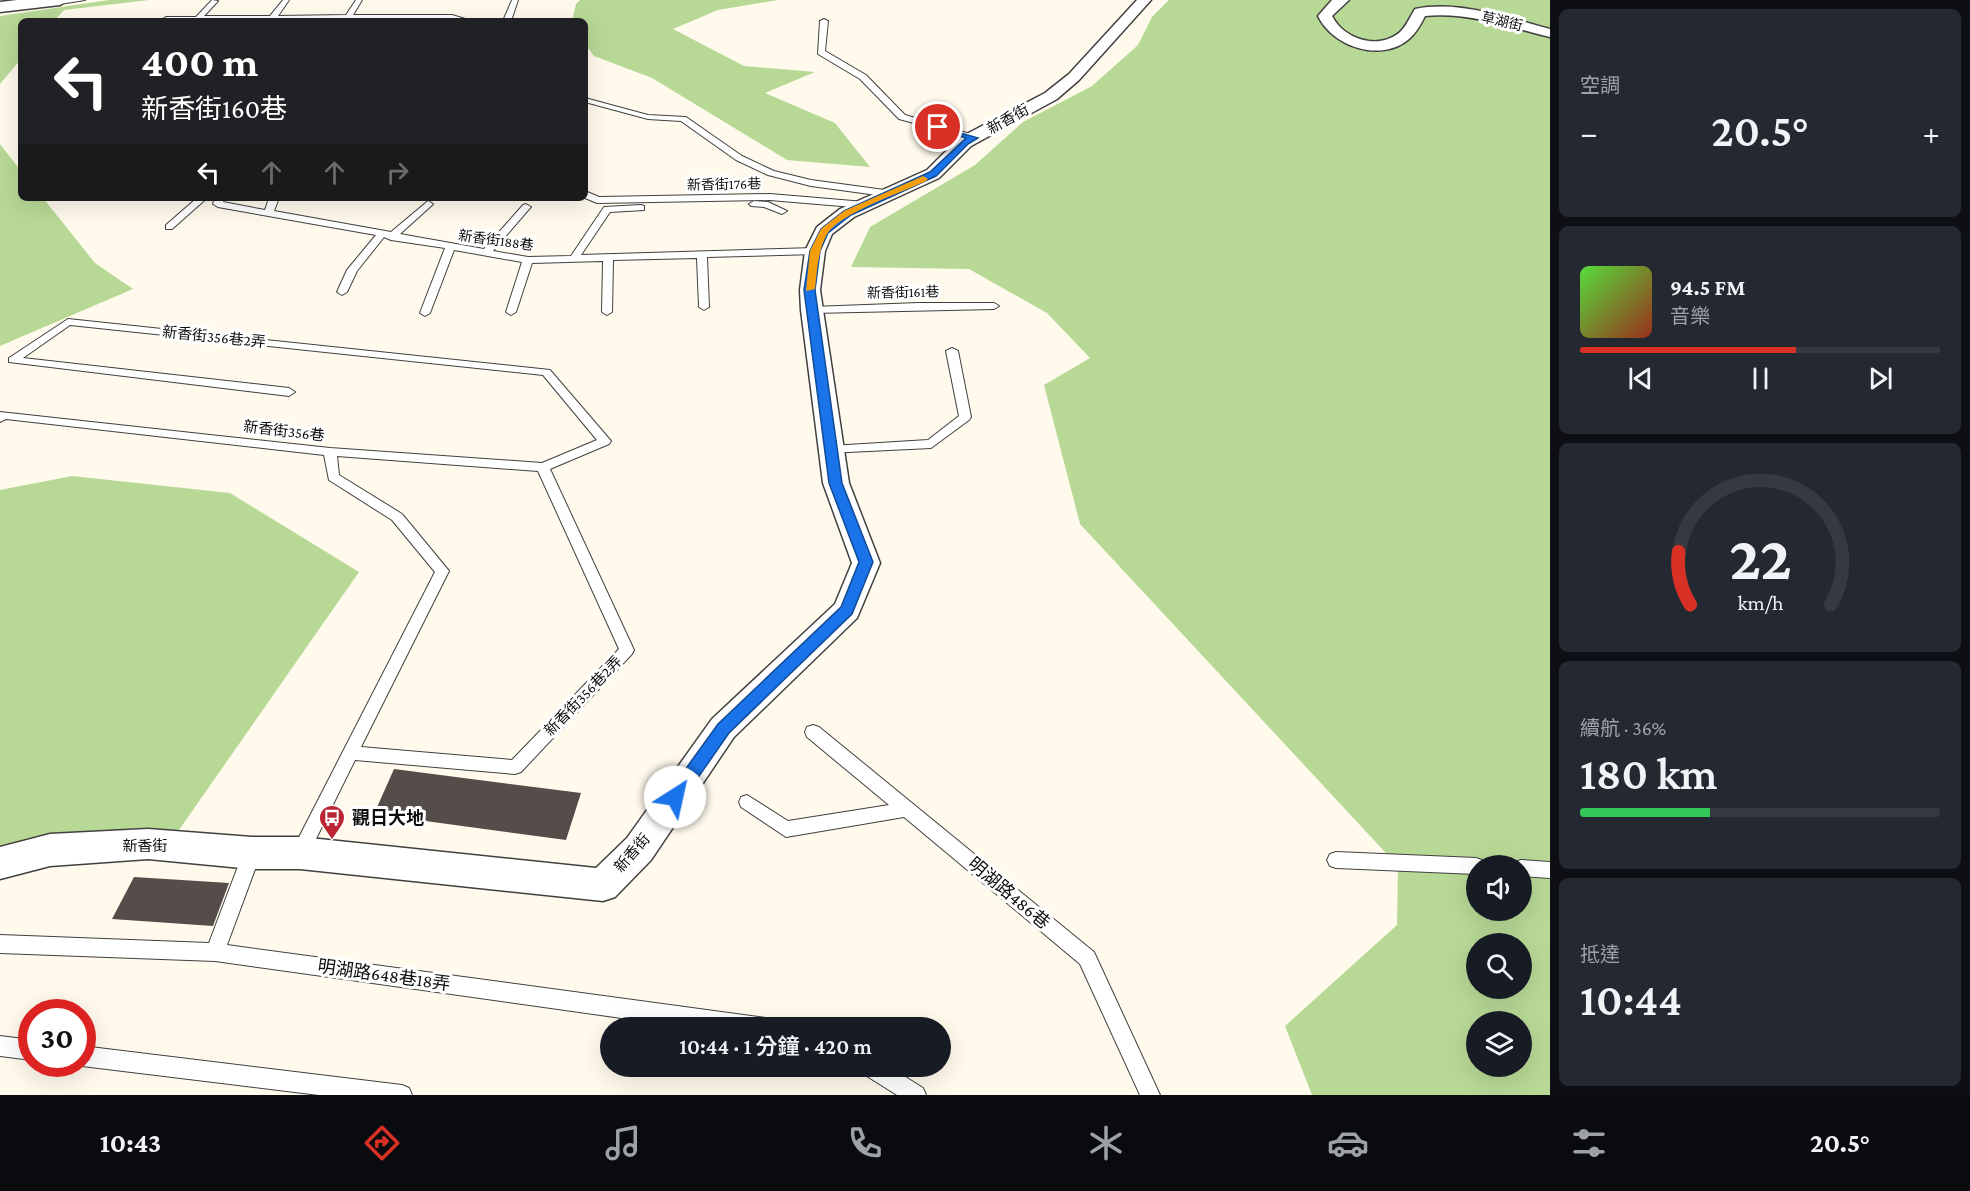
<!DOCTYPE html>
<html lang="zh-TW">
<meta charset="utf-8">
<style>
:root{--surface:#171b24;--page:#242831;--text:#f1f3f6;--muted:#9ea1a6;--line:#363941;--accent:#d93025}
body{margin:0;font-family:"Crimson Pro","Noto Sans TC",serif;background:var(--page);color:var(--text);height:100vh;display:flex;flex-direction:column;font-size:22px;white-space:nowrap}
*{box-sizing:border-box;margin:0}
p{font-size:20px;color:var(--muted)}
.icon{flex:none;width:33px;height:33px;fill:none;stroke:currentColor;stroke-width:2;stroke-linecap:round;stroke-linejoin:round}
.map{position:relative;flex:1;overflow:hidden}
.details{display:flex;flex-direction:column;gap:9px;padding:9px;background:#0d0f14;width:420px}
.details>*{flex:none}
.top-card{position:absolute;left:18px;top:18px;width:570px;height:183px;border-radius:9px;box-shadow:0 6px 24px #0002;background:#202124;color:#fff;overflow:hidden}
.fabs{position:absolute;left:1466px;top:855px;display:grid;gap:12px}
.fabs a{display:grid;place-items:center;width:66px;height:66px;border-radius:50%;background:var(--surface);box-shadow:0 6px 24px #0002;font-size:30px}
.speed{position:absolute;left:18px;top:999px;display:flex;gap:12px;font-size:30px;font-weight:700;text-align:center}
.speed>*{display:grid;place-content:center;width:78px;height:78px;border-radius:50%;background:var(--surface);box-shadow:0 6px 24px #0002;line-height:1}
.speed .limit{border:9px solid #d22;background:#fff;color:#111}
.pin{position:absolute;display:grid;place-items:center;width:51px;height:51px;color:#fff;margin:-26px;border:3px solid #fff;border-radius:50%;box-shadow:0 2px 6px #0007}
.me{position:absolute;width:66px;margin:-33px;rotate:35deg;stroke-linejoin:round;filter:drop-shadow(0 0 4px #0008)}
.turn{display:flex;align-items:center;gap:21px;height:126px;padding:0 24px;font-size:27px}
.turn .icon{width:78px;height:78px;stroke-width:2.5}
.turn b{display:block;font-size:42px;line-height:51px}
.lanes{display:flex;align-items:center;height:57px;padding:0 24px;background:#0003;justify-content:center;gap:30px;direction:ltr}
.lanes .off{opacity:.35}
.big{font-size:45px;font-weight:600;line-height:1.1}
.details .tile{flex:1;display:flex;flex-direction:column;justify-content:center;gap:9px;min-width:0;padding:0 21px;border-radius:9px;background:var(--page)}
.details .dial{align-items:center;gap:0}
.dial svg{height:156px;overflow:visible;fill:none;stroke:var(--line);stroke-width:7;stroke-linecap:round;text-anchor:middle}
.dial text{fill:var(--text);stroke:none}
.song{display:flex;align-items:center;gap:18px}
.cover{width:72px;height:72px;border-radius:9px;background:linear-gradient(135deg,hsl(110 70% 55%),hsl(10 70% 35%))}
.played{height:6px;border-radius:3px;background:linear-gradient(90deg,var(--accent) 60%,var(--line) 60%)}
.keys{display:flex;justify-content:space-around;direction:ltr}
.heat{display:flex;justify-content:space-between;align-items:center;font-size:33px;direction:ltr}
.charge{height:9px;border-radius:4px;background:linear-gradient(90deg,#34c759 36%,var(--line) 0)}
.trip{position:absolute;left:600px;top:1017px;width:351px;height:60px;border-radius:30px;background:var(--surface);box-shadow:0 6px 24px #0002;font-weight:600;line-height:60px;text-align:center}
.tabs{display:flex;height:96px;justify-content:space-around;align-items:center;background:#090b0e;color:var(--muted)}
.tabs .icon{width:42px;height:42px}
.tabs .active{color:var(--accent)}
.tabs b{font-size:27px;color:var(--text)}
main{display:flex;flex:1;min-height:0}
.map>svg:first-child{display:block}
.forest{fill:#b8d996;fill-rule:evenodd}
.building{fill:#554d49}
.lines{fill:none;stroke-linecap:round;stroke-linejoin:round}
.service-casing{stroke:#404040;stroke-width:2}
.minor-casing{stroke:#404040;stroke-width:3}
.tertiary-casing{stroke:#404040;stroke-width:3}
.service{fill:#fff;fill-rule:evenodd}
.minor{fill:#fff;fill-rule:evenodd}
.tertiary{fill:#fff;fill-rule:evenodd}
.route{fill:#1a73e8;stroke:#114b97;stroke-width:1.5}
.slow{fill:#f59e0b}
.labels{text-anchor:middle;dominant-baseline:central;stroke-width:6;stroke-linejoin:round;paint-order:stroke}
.far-street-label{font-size:14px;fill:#0d0d0d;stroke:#fff}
.street-label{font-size:15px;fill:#0d0d0d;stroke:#fff}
.near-poi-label{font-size:18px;font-weight:bold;fill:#0d0d0d;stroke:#fff;text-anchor:start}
.near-street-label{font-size:18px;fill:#0d0d0d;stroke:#fff}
</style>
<main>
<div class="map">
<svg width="1550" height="1095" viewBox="0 0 1550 1095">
<rect width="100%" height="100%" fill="#fffaec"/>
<g class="forest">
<path d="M 109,0 L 149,0 L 64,10 L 54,21 L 21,21 L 21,59 L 0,84 L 0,16 Z"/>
<path d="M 580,0 L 778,0 L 718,10 L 673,29 L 744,66 L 815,72 L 765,93 L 835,123 L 870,167 L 787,160 L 652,78 L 594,56 L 585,44 L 585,21 L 572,21 L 576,4 Z"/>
<path d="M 1169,0 L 1550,0 L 1550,1095 L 1312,1095 L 1285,1026 L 1397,925 L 1398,866 L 1080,524 L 1044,385 L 1090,358 L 1047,313 L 969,269 L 851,267 L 870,227 L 975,165 L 1023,122 L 1092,86 L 1138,45 L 1152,17 ZM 1476,866 L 1521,866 L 1521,910 L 1476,910 ZM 1476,944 L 1521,944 L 1521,988 L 1476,988 ZM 1476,1022 L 1521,1022 L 1521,1066 L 1476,1066 Z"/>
<path d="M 0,144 L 21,171 L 21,198 L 43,198 L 95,263 L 133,289 L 0,346 Z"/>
<path d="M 72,476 L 230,493 L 359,572 L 179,830 L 0,874 L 0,490 Z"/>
</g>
<g class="building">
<path d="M 394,769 L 518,785 L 581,793 L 566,840 L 374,814 Z"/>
<path d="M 134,877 L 229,883 L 213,926 L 112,919 Z"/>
</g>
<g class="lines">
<defs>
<g id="service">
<path d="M 64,0 L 85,0 L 47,6 L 44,4 Z"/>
<path d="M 212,0 L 218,1 L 204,16 L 270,16 L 283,0 L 289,0 L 278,16 L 346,15 L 356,0 L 362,0 L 353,15 L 452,15 L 472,21 L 421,18 L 351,19 L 350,21 L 342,21 L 344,19 L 166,21 L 163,19 L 166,17 L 196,17 Z"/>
<path d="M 512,0 L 518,0 L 511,21 L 503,21 Z"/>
<path d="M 824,19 L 828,21 L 825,51 L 866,75 L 905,115 L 977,136 L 977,140 L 899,119 L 860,79 L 818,54 L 820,21 Z"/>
<path d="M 585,98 L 648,115 L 686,117 L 742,156 L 774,171 L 811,180 L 892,191 L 897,194 L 892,197 L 811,186 L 768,175 L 736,160 L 681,121 L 648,119 L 585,102 Z"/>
<path d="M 585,191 L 599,197 L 770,194 L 865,202 L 870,205 L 865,208 L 770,200 L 597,203 L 585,198 Z"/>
<path d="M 197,198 L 207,198 L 172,229 L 166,229 L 166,225 Z"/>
<path d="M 215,198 L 225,198 L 223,202 L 265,210 L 269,198 L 279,198 L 274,211 L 391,232 L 428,201 L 433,204 L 431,206 L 400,234 L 484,249 L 523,205 L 526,204 L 531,207 L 529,209 L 493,251 L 528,257 L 571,256 L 604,207 L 641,205 L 644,206 L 644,210 L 610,212 L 581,255 L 815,248 L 820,251 L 815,254 L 707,257 L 709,307 L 704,310 L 699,307 L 697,258 L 613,260 L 612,312 L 607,315 L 602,312 L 603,261 L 532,263 L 516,312 L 511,315 L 506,312 L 522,262 L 454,250 L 430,313 L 425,316 L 420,313 L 445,248 L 391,240 L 384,237 L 357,271 L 347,292 L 342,295 L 337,292 L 347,270 L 376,235 L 218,207 L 213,204 Z"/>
<path d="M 754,201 L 768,202 L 787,211 L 782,214 L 764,207 L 751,206 L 749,204 Z"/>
<path d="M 919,303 L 994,303 L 999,306 L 994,309 L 812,313 L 807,310 L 812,307 Z"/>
<path d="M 68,319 L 550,370 L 611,441 L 609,444 L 550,469 L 634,650 L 632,654 L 521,772 L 515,774 L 355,760 L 306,859 L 300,861 L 294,859 L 291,853 L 294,847 L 435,572 L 392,520 L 329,480 L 324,455 L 6,419 L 0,422 L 0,412 L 330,448 L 542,463 L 597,440 L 543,375 L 70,325 L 23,358 L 289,388 L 295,392 L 289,396 L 9,362 L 9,358 ZM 337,456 L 538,471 L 619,649 L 512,760 L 361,747 L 449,571 L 402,514 L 339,475 Z"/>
<path d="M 952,348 L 958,351 L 971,417 L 969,420 L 931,448 L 827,453 L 825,450 L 827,447 L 831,446 L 928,440 L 959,416 L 946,351 Z"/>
<path d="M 813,725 L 819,727 L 1094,952 L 1160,1095 L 1140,1095 L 1080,964 L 904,817 L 786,837 L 741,807 L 739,802 L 741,797 L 747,795 L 788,821 L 889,805 L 807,737 L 805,732 L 807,727 Z"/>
<path d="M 252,845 L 258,847 L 261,853 L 227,945 L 766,1018 L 773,1021 L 776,1028 L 693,1028 L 215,961 L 0,953 L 0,935 L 209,943 L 243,853 L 246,847 Z"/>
<path d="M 1336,852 L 1476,858 L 1482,860 L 1484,866 L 1476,866 L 1476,874 L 1336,868 L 1330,866 L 1327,860 L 1330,854 Z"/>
<path d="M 1521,860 L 1550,862 L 1550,878 L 1521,876 L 1521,866 L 1513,866 L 1515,862 Z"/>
<path d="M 0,1036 L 32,1040 L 32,1060 L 0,1056 Z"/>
<path d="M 82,1046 L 402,1085 L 409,1088 L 412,1095 L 319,1095 L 82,1066 L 76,1064 L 82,1064 Z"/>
<path d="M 859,1066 L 888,1066 L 923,1088 L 926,1095 L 897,1095 L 862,1073 Z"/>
</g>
<g id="minor">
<path d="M 1137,0 L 1151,0 L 1079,80 L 1057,99 L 971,146 L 939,178 L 854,217 L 832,234 L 825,251 L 820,290 L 823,310 L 849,483 L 880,563 L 857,618 L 734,737 L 651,860 L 615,897 L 603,901 L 300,869 L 252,869 L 148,859 L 50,866 L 0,879 L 0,847 L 50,834 L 148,829 L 252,837 L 300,837 L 596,868 L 627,838 L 712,719 L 835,604 L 852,563 L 823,483 L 801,310 L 800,290 L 805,251 L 817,227 L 840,209 L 927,170 L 959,138 L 1045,93 L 1069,74 Z"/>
<path d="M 1332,0 L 1349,0 L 1332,16 C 1344,39 1377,50 1399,33 C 1406,27 1410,17 1415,9 C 1459,0 1508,18 1550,29 L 1550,37 C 1509,27 1468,12 1425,16 C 1421,24 1416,33 1409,39 C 1381,63 1333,47 1318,16 Z"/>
</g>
<path id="tertiary" d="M 17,0 L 68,0 L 60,5 L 0,12 L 0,2 Z"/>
</defs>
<use href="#service" class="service-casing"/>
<use href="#minor" class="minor-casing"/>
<use href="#tertiary" class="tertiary-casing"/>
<use href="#service" class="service"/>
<use href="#minor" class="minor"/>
<use href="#tertiary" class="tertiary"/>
</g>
<path class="route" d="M 935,126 L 978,138 L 968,144 L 936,176 L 851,215 L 828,233 L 820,251 L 815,290 L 842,483 L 873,562 L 852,614 L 729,733 L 681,802 L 675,805 L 669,802 L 667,797 L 669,792 L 718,724 L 841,607 L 859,562 L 829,483 L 804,290 L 810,251 L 821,229 L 844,211 L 930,172 L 966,138 L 935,129 Z"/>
<path class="slow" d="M 923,176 L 928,179 L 926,181 C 903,192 840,213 827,234 C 818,250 817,271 815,289 L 806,291 L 810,251 L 821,229 L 844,211 Z"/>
<defs>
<symbol id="bus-pin" viewBox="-11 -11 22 30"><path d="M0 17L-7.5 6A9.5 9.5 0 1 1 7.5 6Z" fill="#bb2635" stroke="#fff"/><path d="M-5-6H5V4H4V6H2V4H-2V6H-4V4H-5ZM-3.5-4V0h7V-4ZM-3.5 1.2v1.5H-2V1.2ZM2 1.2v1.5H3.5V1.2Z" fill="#fff"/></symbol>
</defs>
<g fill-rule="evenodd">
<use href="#bus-pin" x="317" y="803" width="30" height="40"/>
</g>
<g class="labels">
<g class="far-street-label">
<text transform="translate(1502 21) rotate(13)">草湖街</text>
<text transform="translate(724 184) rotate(-1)">新香街176巷</text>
<text transform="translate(496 240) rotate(8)">新香街188巷</text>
<text transform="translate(903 292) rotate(-1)">新香街161巷</text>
</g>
<g class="street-label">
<text transform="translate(1008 119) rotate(-29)">新香街</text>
<text transform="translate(214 337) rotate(6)">新香街356巷2弄</text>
<text transform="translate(284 431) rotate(7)">新香街356巷</text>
<text transform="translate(583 696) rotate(-46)">新香街356巷2弄</text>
<text x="145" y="846">新香街</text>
<text transform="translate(632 853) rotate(-49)">新香街</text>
</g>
<g class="near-poi-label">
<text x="352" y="818">觀日大地</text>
</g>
<g class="near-street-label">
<text transform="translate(1009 893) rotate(40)">明湖路486巷</text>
<text transform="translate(384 975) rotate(8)">明湖路648巷18弄</text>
</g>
</g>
</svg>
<div class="fabs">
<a><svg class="icon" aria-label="sound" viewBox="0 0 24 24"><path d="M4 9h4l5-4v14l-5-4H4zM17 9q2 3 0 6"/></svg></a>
<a><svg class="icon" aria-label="search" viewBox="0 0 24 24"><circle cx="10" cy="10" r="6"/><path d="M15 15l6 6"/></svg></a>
<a><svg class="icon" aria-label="layers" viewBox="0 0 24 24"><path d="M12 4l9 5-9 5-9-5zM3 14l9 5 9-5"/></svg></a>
</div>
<div class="speed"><div class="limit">30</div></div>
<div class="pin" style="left:938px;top:127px;background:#d93025"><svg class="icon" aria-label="arrive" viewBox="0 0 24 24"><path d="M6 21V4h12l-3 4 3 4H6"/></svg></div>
<svg class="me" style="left:675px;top:797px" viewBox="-20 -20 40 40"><circle r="19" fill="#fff"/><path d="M0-13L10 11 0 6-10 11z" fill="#1a73e8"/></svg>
<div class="trip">10:44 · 1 分鐘 · 420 m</div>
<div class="top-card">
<div class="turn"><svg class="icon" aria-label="left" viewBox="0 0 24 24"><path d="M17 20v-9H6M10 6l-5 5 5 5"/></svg><div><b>400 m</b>新香街160巷</div></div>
<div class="lanes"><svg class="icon" aria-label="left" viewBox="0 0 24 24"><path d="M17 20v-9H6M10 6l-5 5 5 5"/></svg><svg class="icon off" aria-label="ahead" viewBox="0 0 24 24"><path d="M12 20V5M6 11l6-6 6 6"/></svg><svg class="icon off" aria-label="ahead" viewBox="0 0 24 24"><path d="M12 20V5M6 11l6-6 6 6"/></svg><svg class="icon off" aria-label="right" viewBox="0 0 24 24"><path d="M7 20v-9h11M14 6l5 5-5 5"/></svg></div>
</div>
</div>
<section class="details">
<div class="tile"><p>空調</p>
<div class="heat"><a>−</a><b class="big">20.5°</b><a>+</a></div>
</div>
<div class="tile">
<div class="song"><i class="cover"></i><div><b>94.5 FM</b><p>音樂</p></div></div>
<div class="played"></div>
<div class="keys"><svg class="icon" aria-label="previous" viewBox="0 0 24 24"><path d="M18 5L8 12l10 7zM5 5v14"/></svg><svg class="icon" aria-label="pause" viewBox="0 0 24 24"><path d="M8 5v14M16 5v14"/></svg><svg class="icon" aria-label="next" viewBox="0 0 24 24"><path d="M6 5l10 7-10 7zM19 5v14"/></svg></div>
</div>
<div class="tile dial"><svg viewBox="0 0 100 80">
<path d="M14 69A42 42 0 1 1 86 69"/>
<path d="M14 69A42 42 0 0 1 8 42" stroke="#d93025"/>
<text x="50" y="56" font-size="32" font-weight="700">22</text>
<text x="50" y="72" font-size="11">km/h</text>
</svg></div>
<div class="tile"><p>續航 · 36%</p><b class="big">180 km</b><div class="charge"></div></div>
<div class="tile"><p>抵達</p><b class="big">10:44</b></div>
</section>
</main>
<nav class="tabs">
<b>10:43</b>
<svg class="icon active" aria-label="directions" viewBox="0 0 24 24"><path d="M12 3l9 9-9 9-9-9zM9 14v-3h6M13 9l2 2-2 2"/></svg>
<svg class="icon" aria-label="music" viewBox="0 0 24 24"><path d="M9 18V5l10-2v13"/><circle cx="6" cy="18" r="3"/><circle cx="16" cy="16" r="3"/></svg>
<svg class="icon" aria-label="phone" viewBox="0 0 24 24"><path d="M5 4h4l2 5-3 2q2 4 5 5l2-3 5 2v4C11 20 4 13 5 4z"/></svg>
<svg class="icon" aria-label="climate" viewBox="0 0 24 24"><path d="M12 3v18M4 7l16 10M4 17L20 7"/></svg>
<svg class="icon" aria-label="car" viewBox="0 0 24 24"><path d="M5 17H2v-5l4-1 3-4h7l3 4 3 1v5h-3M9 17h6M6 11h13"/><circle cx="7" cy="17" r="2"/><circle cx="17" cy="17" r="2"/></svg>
<svg class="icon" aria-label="filters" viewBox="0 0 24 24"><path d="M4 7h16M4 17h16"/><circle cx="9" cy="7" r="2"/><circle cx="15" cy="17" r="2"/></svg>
<b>20.5°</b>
</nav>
